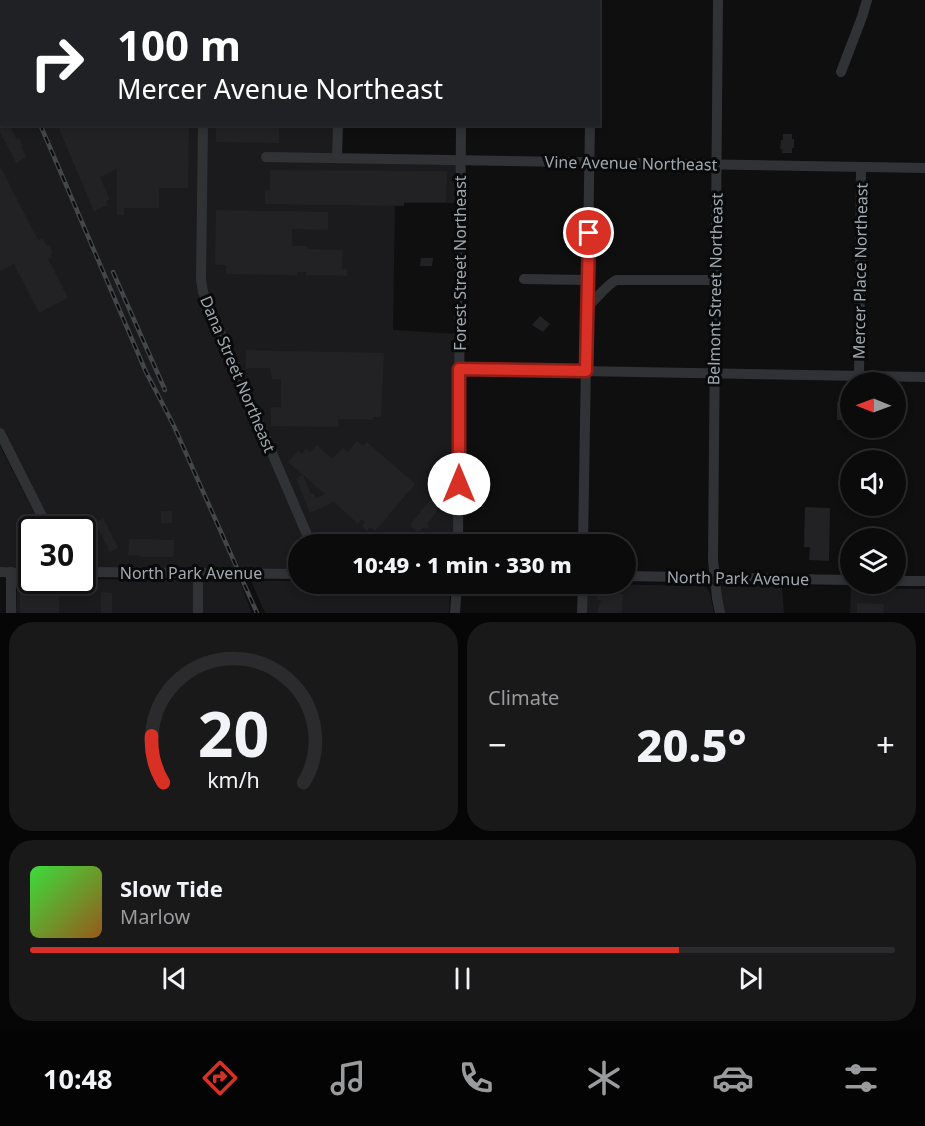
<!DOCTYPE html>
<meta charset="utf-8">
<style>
:root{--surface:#0b0b0c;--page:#19191a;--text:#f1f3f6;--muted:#9a9b9d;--line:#2b2b2d;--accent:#d93025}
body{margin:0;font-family:"Noto Sans",sans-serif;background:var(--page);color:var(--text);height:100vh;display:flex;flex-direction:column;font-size:22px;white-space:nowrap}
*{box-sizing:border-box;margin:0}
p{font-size:20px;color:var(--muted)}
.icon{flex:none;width:33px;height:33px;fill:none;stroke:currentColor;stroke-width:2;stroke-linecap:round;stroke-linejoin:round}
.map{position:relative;height:613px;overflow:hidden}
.sheet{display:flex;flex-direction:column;gap:9px;padding:9px;background:#060607;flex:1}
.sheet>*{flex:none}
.hud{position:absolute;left:0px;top:0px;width:600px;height:126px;box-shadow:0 3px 9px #0003,0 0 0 2px var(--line);background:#202124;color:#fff;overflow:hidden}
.needle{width:39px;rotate:271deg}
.controls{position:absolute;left:840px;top:372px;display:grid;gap:12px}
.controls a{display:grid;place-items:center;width:66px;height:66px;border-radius:50%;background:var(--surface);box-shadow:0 3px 9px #0003,0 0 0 2px var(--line);font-size:30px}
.speed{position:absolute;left:18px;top:516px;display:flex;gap:12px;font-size:30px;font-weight:700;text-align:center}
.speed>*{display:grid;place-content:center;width:78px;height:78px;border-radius:50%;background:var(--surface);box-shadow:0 3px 9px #0003,0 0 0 2px var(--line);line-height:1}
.speed .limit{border:3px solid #111;border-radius:9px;background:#fff;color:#111}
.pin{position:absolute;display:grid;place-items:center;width:51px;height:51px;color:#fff;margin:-26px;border:3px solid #fff;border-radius:50%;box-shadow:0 2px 6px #0007}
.me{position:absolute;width:66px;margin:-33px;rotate:0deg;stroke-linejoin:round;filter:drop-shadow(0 0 4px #0008)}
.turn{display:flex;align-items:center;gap:21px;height:126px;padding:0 18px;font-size:27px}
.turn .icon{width:78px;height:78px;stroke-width:2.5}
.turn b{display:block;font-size:42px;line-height:51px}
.big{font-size:45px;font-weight:800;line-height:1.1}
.sheet .tile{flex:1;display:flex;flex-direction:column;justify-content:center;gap:9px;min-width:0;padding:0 21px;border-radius:24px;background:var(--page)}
.sheet .dial{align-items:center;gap:0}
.dial svg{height:156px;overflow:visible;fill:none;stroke:var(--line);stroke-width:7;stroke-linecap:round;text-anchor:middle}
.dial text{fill:var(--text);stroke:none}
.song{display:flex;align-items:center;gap:18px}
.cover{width:72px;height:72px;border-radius:9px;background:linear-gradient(135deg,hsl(120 70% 55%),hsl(30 70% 35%))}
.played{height:6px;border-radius:3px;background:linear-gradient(90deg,var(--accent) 75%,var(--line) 75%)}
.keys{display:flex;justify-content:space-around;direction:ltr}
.heat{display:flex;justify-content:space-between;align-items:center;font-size:33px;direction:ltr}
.sheet .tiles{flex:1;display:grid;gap:9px;grid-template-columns:1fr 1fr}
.tile:last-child{grid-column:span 2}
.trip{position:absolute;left:288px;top:534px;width:348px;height:60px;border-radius:30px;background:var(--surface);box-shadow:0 3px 9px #0003,0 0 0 2px var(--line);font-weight:800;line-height:60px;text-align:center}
.dock{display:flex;height:96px;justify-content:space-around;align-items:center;background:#040405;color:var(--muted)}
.dock .icon{width:42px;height:42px}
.dock .active{color:var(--accent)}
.dock b{font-size:27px;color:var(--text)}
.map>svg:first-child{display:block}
.built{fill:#1b1b1d}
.building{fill:#222224}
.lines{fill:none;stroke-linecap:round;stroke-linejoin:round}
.minor{stroke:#303235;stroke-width:10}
.rail-casing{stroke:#43464a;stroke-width:4.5}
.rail{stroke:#0a0a0b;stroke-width:2;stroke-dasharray:7;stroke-linecap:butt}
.route-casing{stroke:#8d1f18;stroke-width:15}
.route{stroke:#d93025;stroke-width:10}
.labels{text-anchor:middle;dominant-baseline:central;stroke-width:6;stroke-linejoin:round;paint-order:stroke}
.street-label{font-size:16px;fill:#a0a9b1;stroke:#0a0a0b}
</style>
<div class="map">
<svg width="925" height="613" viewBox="0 0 925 613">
<rect width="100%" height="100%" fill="#0f0f10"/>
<g class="built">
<path d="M 0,0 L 339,0 L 339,2 L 2,2 L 2,124 L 338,125 L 337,157 L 461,160 L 461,203 L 395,203 L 393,330 L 460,334 L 458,544 L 298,544 L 298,574 L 83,572 L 82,530 L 49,529 L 0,433 Z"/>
<path d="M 0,446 L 43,529 L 32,530 L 31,567 L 0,567 Z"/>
<path d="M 17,579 L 31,579 L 32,580 L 82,580 L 83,579 L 194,580 L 193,613 L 16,613 Z"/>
<path d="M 203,581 L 240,582 L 252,613 L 202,613 Z"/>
<path d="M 251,581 L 298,581 L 298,584 L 445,584 L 449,586 L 450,590 L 449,613 L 265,613 Z"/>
<path d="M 593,584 L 703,586 L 707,588 L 710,593 L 714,613 L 586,613 L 587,590 Z"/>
<path d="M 725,585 L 782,587 L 784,613 L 723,613 L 720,588 Z"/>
<path d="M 851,588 L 925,589 L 925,613 L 850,613 Z"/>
</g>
<g class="building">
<path d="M 0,124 L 9,124 L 17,140 L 19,138 L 22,145 L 21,146 L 26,157 L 16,163 L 0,132 Z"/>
<path d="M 57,124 L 189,124 L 188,188 L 159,188 L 159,208 L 124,208 L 124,215 L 117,215 L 117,169 L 100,177 L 110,200 L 106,201 L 108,205 L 94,211 Z"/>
<path d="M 216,124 L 279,124 L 279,143 L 216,142 Z"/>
<path d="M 783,134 L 792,134 L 792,139 L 794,139 L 794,148 L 792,148 L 792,153 L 782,153 L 782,149 L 780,149 L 781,140 L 783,140 Z"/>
<path d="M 0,166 L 38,240 L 43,238 L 47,246 L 49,245 L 53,253 L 50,255 L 52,257 L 48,259 L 68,298 L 39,313 L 14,264 L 0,271 Z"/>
<path d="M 270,170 L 447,171 L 446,202 L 404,202 L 404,206 L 265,204 L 265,190 L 270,190 Z"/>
<path d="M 216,210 L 328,212 L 328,230 L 292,229 L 292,246 L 307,246 L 307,249 L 343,250 L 342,269 L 347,269 L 347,276 L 306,275 L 306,272 L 297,272 L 297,275 L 226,274 L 226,265 L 215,265 Z"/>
<path d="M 421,258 L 433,258 L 432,266 L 420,266 Z"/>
<path d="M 540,316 L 550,324 L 543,332 L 532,325 Z"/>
<path d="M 246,350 L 384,353 L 381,417 L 373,417 L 373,420 L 338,419 L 338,427 L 271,426 L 271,407 L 281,407 L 281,379 L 272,379 L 270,368 L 246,368 Z"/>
<rect x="837" y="402" width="11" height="18"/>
<path d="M 357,441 L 363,446 L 367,442 L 415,484 L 375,531 L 370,527 L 367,531 L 362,526 L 365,522 L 362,519 L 358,524 L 333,501 L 328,505 L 310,513 L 296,478 L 303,475 L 311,494 L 314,493 L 316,498 L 325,494 L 288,462 L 298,451 L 302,454 L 306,449 L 310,452 L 317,445 L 332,459 L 343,448 L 348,452 Z"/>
<path d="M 430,500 L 439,506 L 437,509 L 438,510 L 427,524 L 429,526 L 426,529 L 424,527 L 418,532 L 410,525 Z"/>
<path d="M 805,507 L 830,508 L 829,561 L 809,560 L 810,547 L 804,547 Z"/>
<rect x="161" y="511" width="11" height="12"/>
<path d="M 103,518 L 118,548 L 110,552 L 95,523 Z"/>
<path d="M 129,539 L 174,540 L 174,555 L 172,557 L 140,557 L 140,555 L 128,555 Z"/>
<rect x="20" y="591" width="39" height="22"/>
<path d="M 101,592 L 112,593 L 112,613 L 101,613 Z"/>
<path d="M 597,593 L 623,594 L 622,613 L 597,613 L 601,600 L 597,600 Z"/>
<path d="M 857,603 L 884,604 L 883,613 L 857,613 Z"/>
</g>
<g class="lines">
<g class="minor">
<path d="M 718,0 L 713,560 L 717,598 L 720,613"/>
<path d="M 204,2 L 204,0"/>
<path d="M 339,2 L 339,0"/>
<path d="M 462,2 L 462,0"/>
<path d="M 593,2 L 593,0"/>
<path d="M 841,72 L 862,17 L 867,0"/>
<path d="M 203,124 L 201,280 L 203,292 L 311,544"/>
<path d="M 266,157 L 925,168"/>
<path d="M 337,158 L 338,124"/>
<path d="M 524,279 L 588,280"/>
<path d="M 588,306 C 597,298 607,285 616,280 L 715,280"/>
<path d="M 459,369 L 925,377"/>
<path d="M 859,376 L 861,167"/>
<path d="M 0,433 L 49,530"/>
<path d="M 458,544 L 461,124"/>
<path d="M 583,544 L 590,124"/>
<path d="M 0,572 L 32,573"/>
<path d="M 82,572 L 298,574"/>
<path d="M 626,576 L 850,580"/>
<path d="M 896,581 L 925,581"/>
<path d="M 11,613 L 11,572"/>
<path d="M 198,613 L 198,573"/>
<path d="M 455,613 L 457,584"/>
<path d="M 582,613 L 583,584"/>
</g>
<defs>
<g id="rail">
<path d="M 0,15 L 2,18"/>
<path d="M 0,37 L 2,40"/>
<path d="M 40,124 L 146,372 L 173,424 L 257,613"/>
<path d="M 113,272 L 165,390"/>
</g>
</defs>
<use href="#rail" class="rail-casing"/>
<use href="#rail" class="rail"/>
</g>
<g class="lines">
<defs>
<path id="route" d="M 459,484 L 459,369 L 586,371 L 589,233"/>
</defs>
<use href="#route" class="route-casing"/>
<use href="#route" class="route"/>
</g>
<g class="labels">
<g class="street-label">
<text transform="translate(631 163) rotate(1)">Vine Avenue Northeast</text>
<text transform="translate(460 263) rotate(-90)">Forest Street Northeast</text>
<text transform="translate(860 271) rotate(-89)">Mercer Place Northeast</text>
<text transform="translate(715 289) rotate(-89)">Belmont Street Northeast</text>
<text transform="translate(238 374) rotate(67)">Dana Street Northeast</text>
<text x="191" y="573">North Park Avenue</text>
<text transform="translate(738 578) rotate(1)">North Park Avenue</text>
</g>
</g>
</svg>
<div class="controls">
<a><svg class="needle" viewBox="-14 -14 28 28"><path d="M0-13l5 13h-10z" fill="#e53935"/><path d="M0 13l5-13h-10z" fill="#9a9b9d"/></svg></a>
<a><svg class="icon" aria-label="sound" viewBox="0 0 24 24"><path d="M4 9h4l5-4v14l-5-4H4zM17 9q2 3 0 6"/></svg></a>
<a><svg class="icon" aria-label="layers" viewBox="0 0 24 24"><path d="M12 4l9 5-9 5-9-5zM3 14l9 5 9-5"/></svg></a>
</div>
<div class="speed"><div class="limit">30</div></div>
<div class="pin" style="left:589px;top:233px;background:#d93025"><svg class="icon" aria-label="arrive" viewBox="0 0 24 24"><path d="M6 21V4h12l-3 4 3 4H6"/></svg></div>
<svg class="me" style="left:459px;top:484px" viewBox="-20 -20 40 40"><circle r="19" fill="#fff"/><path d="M0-13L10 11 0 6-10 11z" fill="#d93025"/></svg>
<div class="trip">10:49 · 1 min · 330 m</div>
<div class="hud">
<div class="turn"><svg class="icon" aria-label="right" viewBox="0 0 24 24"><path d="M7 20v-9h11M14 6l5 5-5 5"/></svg><div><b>100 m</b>Mercer Avenue Northeast</div></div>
</div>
</div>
<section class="sheet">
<div class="tiles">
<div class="tile dial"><svg viewBox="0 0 100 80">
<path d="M14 69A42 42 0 1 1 86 69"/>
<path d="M14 69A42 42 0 0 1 8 45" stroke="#d93025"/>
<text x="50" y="56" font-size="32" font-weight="700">20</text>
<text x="50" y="72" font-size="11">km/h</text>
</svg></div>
<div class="tile"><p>Climate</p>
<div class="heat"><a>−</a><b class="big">20.5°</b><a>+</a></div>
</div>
<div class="tile">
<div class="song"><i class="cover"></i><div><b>Slow Tide</b><p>Marlow</p></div></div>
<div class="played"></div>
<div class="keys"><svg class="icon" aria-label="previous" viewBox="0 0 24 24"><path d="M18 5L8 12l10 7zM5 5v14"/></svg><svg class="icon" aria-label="pause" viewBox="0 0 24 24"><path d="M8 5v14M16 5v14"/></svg><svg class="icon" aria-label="next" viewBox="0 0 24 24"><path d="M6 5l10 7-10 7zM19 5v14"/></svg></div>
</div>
</div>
</section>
<nav class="dock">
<b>10:48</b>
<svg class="icon active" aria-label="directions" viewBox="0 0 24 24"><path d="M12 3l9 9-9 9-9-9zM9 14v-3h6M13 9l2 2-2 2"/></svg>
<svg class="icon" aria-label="music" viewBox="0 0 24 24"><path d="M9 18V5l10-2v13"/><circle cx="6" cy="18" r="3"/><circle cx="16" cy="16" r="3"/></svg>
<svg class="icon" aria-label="phone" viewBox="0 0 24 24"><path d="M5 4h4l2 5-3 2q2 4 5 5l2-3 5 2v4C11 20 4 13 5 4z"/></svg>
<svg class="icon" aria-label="climate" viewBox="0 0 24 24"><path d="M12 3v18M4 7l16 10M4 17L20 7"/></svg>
<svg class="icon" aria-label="car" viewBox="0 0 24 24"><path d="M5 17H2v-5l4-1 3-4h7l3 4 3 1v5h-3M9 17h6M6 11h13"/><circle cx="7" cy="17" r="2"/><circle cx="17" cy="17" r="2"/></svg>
<svg class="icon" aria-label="filters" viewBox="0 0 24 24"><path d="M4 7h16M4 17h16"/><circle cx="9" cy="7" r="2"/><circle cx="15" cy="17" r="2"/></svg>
</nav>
